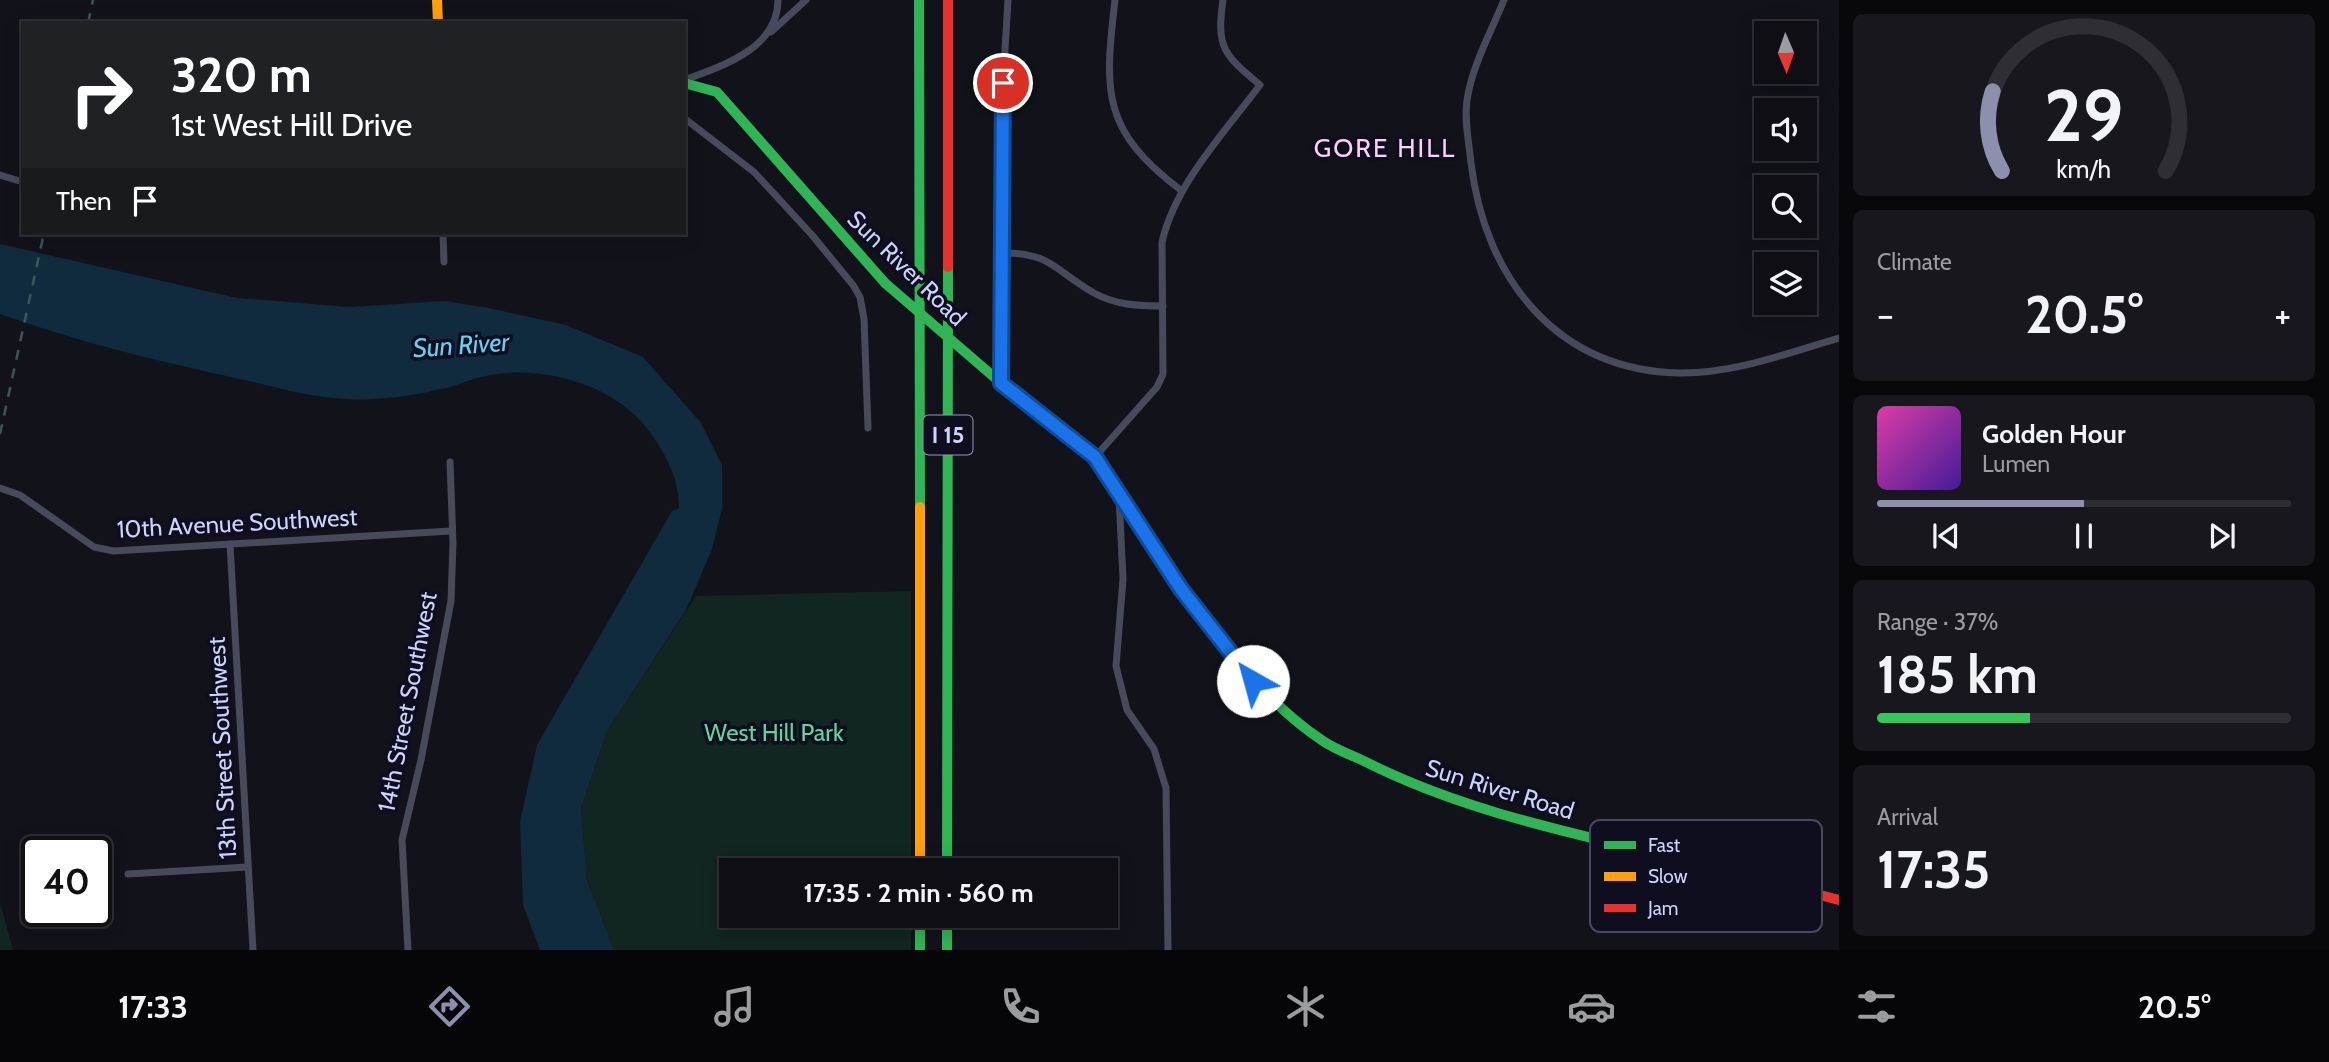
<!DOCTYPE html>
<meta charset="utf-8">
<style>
:root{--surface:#0e0e14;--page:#17171d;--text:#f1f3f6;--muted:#9b9ca0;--line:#2e2e34;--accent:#8c8fad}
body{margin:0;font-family:Cabin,sans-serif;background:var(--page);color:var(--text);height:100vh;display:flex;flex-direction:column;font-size:26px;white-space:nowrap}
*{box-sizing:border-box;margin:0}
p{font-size:23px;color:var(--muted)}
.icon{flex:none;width:38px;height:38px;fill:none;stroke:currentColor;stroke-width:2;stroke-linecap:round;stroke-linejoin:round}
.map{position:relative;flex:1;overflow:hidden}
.details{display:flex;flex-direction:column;gap:14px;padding:14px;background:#08080b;width:490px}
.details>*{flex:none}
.hud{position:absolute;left:21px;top:21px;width:665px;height:214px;border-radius:0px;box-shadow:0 4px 18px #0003,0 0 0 2px var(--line);background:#202124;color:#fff;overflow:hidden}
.needle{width:46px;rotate:178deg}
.tools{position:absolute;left:1754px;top:21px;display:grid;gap:14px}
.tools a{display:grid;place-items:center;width:63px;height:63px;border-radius:0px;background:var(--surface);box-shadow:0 4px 18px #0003,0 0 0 2px var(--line);font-size:35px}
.speed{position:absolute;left:21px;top:836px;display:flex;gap:14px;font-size:35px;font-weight:700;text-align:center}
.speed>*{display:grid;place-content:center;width:91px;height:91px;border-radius:50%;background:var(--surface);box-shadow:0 4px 18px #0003,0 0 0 2px var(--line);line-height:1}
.speed .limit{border:4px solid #111;border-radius:10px;background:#fff;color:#111}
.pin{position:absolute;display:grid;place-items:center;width:60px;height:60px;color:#fff;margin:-30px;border:4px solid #fff;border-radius:50%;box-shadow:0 2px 7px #0007}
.me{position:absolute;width:77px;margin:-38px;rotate:322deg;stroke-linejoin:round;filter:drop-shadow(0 0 5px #0008)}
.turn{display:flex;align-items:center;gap:24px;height:147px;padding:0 35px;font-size:32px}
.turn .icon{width:91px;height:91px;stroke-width:2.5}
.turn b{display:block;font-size:49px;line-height:60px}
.then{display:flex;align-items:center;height:66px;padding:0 35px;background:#0003;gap:14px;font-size:26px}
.big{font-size:52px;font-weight:800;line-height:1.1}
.details .tile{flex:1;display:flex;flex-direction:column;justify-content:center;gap:10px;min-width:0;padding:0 24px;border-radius:10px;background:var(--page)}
.details .dial{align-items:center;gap:0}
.dial svg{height:182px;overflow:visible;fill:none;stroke:var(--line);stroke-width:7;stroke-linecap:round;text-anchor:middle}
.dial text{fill:var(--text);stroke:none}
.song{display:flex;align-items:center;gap:21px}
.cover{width:84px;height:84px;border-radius:10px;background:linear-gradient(135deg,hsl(320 70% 55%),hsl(260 70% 35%))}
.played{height:7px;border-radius:4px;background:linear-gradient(90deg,var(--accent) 50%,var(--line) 50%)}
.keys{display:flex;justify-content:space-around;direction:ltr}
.heat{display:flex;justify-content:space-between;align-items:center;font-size:38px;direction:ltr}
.charge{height:10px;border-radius:5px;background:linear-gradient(90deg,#34c759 37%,var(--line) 0)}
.trip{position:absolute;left:719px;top:858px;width:399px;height:70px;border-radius:0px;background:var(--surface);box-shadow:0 4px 18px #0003,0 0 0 2px var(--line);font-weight:800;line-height:70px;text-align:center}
.tab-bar{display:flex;height:112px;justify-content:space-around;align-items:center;background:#060608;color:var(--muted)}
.tab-bar .icon{width:49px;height:49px}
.tab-bar .active{color:var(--accent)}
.tab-bar b{font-size:32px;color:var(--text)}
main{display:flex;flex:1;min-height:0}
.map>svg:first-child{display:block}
.green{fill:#112521}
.water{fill:#0f2b3d}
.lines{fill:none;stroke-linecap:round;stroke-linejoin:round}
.street{stroke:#474a5b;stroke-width:7}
.fast{stroke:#30b455;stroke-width:10}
.slow{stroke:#ff9f0a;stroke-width:10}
.jam{stroke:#e5322d;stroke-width:10}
.rail{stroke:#3e555c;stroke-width:2.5;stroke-dasharray:10 9;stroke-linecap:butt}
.fast-bridge{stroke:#30b455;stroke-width:10}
.route-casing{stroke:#114b97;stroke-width:18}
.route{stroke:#1a73e8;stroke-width:12}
.labels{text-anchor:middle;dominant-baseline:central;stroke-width:7;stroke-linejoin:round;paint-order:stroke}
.shield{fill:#0e0e1e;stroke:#9498b9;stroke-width:2}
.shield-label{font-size:23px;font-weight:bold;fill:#ced3fc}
.street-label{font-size:24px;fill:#ced3fc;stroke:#0e0e1e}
.park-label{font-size:24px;fill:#60d69f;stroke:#0e0e1e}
.neighbourhood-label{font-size:26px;letter-spacing:2px;fill:#fcd0f5;stroke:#0e0e1e}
.water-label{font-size:26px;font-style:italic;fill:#63d1f5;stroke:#0e0e1e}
.key{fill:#0e0e1e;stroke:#484961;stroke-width:2}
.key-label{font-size:19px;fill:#ced3fc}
</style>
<main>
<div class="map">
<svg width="1839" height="950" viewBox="0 0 1839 950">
<rect width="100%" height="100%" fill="#12121a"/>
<g class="green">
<path d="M 911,591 L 911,870 L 732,870 L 732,915 L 911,915 L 911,950 L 614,950 L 587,880 L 581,808 L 607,731 L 696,596 Z"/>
<path d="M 0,902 L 13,950 L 0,950 Z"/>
</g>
<path class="water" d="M 0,244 L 237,298 L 350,307 L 445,301 L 489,308 L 566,325 L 643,357 L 701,423 L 722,465 L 722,509 L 712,549 L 686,610 L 607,731 L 581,808 L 587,880 L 614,950 L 540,950 L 523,905 L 520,822 L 537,745 L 672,511 L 679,508 C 679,479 666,454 649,431 C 615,384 541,364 486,376 C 474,378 462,383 450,387 C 410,397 366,403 324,397 C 293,393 261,383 231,377 C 153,360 75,341 0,314 Z"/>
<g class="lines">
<g class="street">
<path d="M 1115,0 C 1104,93 1102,131 1182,191"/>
<path d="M 1504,0 C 1491,32 1472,66 1467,100 C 1464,120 1469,143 1471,163 C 1485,278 1556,370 1679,373 C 1734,374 1787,353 1839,338"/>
<path d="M 771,32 L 806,0"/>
<path d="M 684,80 C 723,66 778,48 778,0"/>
<path d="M 684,118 L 754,172 L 812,235 L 853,285 L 860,297 L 864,319 L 868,428"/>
<path d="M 0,175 L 23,182"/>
<path d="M 443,233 L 444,262"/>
<path d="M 1001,253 C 1051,252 1055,271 1094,293 C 1116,305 1138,306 1163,306"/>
<path d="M 1001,383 L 1003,83 L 1008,0"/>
<path d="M 1095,457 L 1157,387 L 1163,374 L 1162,242 C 1176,183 1224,133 1260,85 C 1224,55 1216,48 1223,0"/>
<path d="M 0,488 L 20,495 L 94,547 L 114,551 L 451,531"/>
<path d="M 1119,496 L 1123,579 L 1116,666 L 1127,710 L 1154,749 L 1166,788 L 1168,950"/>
<path d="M 230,544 L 253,950"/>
<path d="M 128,874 L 248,867"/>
<path d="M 408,950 L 402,840 L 421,760 L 451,601 L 453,543 L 450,462"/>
</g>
<g class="fast">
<path d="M 919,0 L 920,507"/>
<path d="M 684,83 L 717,92 L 885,283"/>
<path d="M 1147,537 C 1193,608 1252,694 1323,741 C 1336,750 1352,755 1366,762 C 1469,814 1584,835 1695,863"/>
<path d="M 947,870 L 948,267"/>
<path d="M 920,915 L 920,950"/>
<path d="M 947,915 L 947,950"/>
</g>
<g class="slow">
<path d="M 437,0 L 438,23"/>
<path d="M 920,507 L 920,870"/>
</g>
<g class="jam">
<path d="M 948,267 L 948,0"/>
<path d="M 1001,383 L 1095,457 L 1147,537"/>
<path d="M 1695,863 L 1839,900"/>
</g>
<g class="rail">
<path d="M 88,23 L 93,0"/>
<path d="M 0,434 L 44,233"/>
</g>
<path class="fast-bridge" d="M 885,283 L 1001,383"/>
</g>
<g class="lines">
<defs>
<path id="route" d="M 1003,83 L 1001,383 L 1095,457 L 1181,589 L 1253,681"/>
</defs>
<use href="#route" class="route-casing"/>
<use href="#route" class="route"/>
</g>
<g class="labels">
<rect class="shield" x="923.5" y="415.5" width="49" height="39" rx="5"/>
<g class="shield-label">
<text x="948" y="435">I 15</text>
</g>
<g class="street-label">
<text transform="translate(907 268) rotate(44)">Sun River Road</text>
<text transform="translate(237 523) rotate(-3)">10th Avenue Southwest</text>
<text transform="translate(407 702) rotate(-79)">14th Street Southwest</text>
<text transform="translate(222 748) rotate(-93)">13th Street Southwest</text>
<text transform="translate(1500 789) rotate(17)">Sun River Road</text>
</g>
<g class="park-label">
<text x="774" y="732">West Hill Park</text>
</g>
<g class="neighbourhood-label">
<text x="1385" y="148">GORE HILL</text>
</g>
<g class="water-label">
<text transform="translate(461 345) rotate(-4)">Sun River</text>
</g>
</g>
<rect x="1590" y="820" width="232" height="112" rx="10" class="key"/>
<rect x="1604" y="841" width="32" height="8" fill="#30b455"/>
<rect x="1604" y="872" width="32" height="9" fill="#ff9f0a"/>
<rect x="1604" y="904" width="32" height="8" fill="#e5322d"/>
<g class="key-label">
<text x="1648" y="852">Fast</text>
<text x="1648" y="883">Slow</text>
<text x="1648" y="915">Jam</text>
</g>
</svg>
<div class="tools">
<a><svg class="needle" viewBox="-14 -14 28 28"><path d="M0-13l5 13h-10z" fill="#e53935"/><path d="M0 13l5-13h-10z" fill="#9b9ca0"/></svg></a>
<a><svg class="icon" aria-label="sound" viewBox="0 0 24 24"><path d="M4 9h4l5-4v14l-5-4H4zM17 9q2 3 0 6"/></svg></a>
<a><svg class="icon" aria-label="search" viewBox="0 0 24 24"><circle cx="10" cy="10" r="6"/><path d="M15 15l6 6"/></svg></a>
<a><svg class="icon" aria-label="layers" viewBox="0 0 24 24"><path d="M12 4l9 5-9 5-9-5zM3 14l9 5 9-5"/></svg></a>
</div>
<div class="speed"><div class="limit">40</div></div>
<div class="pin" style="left:1003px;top:83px;background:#d93025"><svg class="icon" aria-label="arrive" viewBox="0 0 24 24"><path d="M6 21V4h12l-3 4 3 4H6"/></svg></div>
<svg class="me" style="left:1253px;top:681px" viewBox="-20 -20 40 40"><circle r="19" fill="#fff"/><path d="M0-13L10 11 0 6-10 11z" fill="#1a73e8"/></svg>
<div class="trip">17:35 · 2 min · 560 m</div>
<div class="hud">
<div class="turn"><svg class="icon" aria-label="right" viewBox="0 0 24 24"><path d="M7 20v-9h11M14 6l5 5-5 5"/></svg><div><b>320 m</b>1st West Hill Drive</div></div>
<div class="then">Then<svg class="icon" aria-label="arrive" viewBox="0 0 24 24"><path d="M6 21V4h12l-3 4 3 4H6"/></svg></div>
</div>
</div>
<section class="details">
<div class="tile dial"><svg viewBox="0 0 100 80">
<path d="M14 69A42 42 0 1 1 86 69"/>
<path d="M14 69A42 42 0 0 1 10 34" stroke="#8c8fad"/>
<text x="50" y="56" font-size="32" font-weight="700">29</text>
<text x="50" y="72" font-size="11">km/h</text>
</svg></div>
<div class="tile"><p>Climate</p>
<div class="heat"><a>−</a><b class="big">20.5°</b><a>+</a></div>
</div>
<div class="tile">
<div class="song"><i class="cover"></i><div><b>Golden Hour</b><p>Lumen</p></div></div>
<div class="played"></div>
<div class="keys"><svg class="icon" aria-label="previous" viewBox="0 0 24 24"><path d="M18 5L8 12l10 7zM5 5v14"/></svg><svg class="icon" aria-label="pause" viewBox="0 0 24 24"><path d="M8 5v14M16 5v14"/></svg><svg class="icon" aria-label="next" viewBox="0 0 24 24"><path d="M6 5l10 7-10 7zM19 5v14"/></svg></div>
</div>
<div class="tile"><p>Range · 37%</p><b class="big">185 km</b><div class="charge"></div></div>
<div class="tile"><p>Arrival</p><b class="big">17:35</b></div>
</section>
</main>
<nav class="tab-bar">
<b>17:33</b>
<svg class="icon active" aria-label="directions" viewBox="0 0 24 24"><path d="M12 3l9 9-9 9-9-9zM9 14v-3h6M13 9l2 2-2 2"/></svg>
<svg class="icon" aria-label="music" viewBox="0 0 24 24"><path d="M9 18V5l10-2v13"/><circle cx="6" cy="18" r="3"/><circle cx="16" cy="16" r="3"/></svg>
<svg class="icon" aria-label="phone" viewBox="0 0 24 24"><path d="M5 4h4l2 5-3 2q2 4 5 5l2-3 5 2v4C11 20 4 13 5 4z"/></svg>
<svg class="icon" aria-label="climate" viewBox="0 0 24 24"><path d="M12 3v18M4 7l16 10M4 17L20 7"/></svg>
<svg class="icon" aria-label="car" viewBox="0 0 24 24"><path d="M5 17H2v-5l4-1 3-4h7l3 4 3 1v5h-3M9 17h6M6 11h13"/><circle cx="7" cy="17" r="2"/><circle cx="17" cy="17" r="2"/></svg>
<svg class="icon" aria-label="filters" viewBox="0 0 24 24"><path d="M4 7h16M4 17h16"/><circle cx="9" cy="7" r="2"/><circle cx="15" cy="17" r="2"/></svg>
<b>20.5°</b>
</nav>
